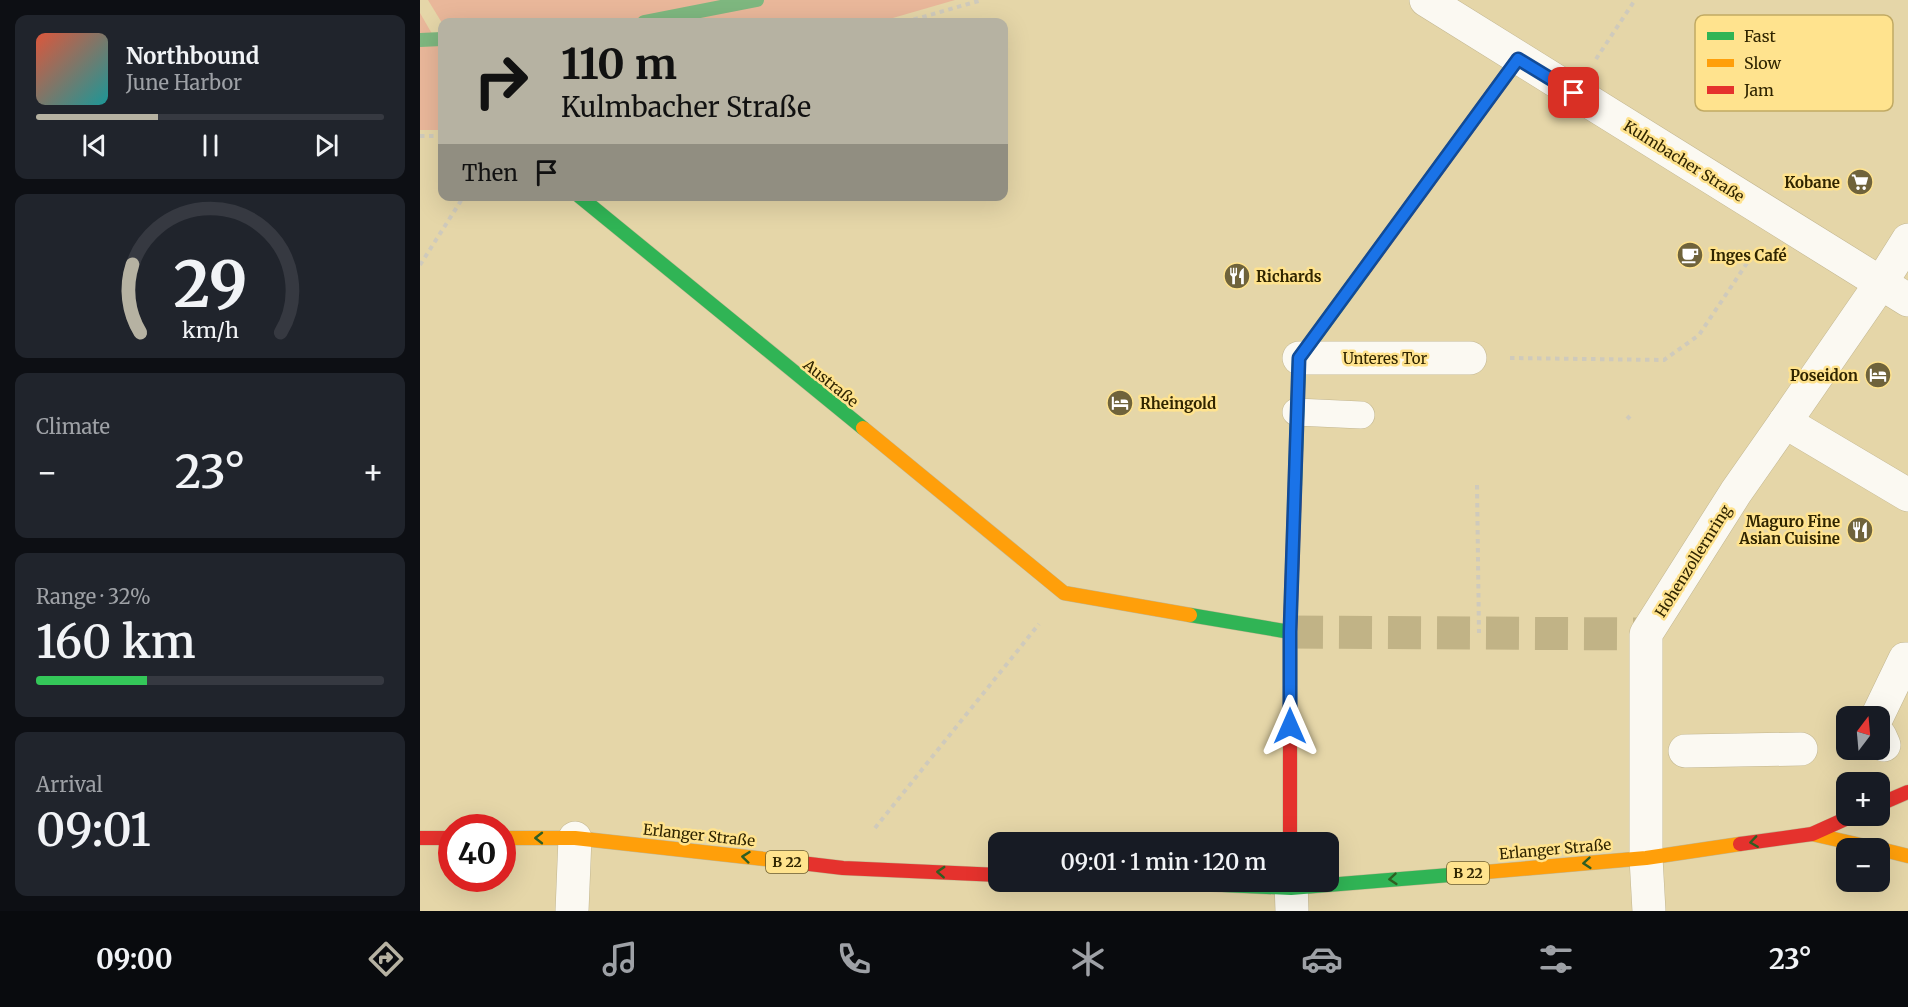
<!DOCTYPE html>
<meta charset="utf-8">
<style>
:root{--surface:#171b24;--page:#20242c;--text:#f1f3f6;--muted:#9ea1a6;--line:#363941;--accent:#b6b2a2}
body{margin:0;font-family:Merriweather,serif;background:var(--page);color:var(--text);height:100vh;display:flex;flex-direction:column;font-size:22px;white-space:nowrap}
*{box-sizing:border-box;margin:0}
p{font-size:20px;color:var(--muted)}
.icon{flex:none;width:33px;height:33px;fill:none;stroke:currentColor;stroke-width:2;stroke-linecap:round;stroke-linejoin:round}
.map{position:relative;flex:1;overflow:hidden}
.side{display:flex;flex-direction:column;gap:15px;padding:15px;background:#0d0f14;width:420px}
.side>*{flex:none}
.guide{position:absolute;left:18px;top:18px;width:570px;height:183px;border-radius:12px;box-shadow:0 6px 24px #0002;background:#b6b2a2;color:#111;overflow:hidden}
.needle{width:39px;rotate:16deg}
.buttons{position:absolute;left:1416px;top:706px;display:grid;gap:12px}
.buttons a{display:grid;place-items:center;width:54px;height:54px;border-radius:12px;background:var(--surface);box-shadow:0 6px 24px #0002;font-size:30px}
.speed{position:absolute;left:18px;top:814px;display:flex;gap:12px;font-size:30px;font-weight:700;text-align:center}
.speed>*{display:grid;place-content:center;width:78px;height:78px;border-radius:50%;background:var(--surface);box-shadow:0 6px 24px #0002;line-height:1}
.speed .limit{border:9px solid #d22;background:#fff;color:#111}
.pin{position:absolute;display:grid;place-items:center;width:51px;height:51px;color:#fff;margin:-26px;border-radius:12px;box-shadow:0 3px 9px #0006}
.me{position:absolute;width:66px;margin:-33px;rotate:0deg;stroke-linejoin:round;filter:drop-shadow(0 0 4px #0008)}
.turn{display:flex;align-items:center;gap:21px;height:126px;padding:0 24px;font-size:27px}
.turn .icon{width:78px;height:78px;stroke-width:2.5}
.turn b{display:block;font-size:42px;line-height:51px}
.then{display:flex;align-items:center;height:57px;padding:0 24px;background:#0003;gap:12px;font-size:22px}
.big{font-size:45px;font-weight:600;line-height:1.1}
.side .tile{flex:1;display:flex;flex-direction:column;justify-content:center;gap:9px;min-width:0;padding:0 21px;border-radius:12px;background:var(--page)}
.side .dial{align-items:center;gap:0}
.dial svg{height:156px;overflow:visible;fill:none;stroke:var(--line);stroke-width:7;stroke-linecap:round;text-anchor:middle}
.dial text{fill:var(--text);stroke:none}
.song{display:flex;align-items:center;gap:18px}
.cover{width:72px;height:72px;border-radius:9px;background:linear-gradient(135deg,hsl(10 70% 55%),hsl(180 70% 35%))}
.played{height:6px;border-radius:3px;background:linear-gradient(90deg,var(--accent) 35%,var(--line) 35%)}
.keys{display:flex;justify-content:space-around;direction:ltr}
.heat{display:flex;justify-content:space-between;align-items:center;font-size:33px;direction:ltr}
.charge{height:9px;border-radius:4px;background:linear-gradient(90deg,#34c759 32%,var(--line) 0)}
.trip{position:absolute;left:568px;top:832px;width:351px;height:60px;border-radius:12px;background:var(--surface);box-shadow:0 6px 24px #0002;font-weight:600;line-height:60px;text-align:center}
.menu{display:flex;height:96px;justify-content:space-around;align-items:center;background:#090b0e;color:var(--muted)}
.menu .icon{width:42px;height:42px}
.menu .active{color:var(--accent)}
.menu b{font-size:27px;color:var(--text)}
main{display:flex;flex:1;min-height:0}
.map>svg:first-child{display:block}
.green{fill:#e9b79a}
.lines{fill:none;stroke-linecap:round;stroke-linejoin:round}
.stream{stroke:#7eb77f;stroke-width:14}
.street-tunnel{stroke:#c1b386;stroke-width:33;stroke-dasharray:33 16;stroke-linecap:butt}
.lane-casing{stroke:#c2b690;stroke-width:28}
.street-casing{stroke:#c2b690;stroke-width:34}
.fast-casing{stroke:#c2b690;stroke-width:15}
.slow-casing{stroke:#c2b690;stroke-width:15}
.jam-casing{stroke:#c2b690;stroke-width:15}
.path{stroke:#cfcabc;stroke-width:4;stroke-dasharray:4.5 4.5;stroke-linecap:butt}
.lane{stroke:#fbf9f2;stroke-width:27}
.street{stroke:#fbf9f2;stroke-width:33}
.fast{stroke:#30b455;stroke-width:14}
.slow{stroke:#ff9f0a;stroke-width:14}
.jam{stroke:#e5322d;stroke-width:14}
.oneway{stroke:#305e22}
.route-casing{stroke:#114b97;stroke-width:15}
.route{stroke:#1a73e8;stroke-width:10}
.labels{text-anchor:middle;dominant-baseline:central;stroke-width:5;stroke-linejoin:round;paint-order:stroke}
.shield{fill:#ffe38e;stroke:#6e5e2b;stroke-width:1.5}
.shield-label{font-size:14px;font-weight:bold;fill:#302500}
.street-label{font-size:15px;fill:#302500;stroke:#ffe38e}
.poi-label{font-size:15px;font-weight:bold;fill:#302500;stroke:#ffe38e;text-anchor:end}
.key{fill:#ffe38e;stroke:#c1aa63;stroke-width:1.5}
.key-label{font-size:16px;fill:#302500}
</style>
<main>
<section class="side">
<div class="tile">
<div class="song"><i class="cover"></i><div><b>Northbound</b><p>June Harbor</p></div></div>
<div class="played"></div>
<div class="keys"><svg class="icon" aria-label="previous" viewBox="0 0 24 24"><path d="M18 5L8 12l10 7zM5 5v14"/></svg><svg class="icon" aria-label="pause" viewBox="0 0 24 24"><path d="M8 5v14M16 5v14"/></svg><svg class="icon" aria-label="next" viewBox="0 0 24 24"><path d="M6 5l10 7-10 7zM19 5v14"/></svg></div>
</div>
<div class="tile dial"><svg viewBox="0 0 100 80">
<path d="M14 69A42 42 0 1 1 86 69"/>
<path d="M14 69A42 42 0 0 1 10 34" stroke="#b6b2a2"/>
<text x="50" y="56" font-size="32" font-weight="700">29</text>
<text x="50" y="72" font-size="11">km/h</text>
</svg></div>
<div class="tile"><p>Climate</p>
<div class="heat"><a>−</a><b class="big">23°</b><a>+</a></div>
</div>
<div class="tile"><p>Range · 32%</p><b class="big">160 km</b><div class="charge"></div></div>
<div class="tile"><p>Arrival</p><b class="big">09:01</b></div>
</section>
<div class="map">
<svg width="1488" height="911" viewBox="0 0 1488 911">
<rect width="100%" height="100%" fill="#e5d6a8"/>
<g class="green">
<path d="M 8,0 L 535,0 L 459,22 L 22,23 Z"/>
<path d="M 0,13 L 22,51 L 22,130 L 0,130 Z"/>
</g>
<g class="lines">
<g class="stream">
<path d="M 224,22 L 337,0"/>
<path d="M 0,40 L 22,39"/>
</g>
<path class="street-tunnel" d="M 870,632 L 1226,634"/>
<defs>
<path id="lane" d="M 876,412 L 941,415"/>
<g id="street">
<path d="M 1006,0 L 1488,300"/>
<path d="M 879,358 L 1050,358"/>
<path d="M 1365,422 L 1461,283 L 1488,240"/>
<path d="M 1457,717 L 1485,659 L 1488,659"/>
<path d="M 1460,736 L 1464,745"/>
<path d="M 1265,751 L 1381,749"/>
<path d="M 871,882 L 872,911"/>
<path d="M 152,911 L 155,838"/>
<path d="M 1229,911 L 1226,858 L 1226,634 L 1316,492 L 1365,422 L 1488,495"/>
</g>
<g id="fast">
<path d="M 159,196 L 443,428"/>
<path d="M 875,484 L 879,358 L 943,271"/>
<path d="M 770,615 L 870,632"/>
<path d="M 735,882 L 871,888 L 1042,874"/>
</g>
<g id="slow">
<path d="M 443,428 L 644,593 L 770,615"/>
<path d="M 1392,834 L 1458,849"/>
<path d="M 82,838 L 155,838 L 381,863"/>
<path d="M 1460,849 L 1488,856"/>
<path d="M 1042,874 L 1226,858 L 1320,844"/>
</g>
<g id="jam">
<path d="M 943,271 L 1098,59"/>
<path d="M 1460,804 L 1488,792"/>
<path d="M 0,838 L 32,838"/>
<path d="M 870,843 L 870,632 L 875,484"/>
<path d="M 1320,844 L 1392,834 L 1432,816"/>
<path d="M 381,863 L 423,868 L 579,875"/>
</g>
</defs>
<use href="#lane" class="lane-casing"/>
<use href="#street" class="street-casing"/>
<use href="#fast" class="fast-casing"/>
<use href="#slow" class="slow-casing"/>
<use href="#jam" class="jam-casing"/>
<g class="path">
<path d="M 485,22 L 562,0"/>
<path d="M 1176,59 L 1215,0"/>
<path d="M 0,136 L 22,136"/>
<path d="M 0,265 L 44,196"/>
<path d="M 1090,358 L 1244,360 L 1279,335 L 1335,251"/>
<path d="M 1207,416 L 1210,419"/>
<path d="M 1057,485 L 1059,633"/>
<path d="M 455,828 L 619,624"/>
</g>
<use href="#lane" class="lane"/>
<use href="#street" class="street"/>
<use href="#fast" class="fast"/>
<use href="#slow" class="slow"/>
<use href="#jam" class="jam"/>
</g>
<defs><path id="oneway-chevron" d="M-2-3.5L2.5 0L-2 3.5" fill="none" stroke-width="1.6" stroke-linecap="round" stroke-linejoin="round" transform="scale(1.5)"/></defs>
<g class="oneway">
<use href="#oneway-chevron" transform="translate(119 838) rotate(180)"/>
<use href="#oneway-chevron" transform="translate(1334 842) rotate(172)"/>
<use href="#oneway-chevron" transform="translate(326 857) rotate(-174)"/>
<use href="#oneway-chevron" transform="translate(1167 863) rotate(175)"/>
<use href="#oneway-chevron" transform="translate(521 872) rotate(-177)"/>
<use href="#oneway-chevron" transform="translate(973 879) rotate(175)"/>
</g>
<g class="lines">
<defs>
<path id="route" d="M 870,726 L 870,632 L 879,358 L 1098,59 L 1154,93"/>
</defs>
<use href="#route" class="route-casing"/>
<use href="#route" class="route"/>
</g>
<defs>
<symbol id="supermarket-disc" viewBox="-11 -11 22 22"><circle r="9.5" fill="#6f633b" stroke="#ffe38e"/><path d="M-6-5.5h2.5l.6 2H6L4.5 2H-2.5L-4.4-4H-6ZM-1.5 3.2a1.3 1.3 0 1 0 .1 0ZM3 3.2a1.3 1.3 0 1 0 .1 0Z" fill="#fff"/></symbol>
<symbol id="cafe-disc" viewBox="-11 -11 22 22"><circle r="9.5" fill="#6f633b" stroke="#ffe38e"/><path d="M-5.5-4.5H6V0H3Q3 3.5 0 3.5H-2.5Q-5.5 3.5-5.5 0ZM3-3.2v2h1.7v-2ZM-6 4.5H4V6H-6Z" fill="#fff"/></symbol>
<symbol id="restaurant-disc" viewBox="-11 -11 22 22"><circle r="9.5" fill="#6f633b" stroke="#ffe38e"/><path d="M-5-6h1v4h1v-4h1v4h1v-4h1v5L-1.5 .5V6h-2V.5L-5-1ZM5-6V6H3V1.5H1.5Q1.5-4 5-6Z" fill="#fff"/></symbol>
<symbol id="hotel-disc" viewBox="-11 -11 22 22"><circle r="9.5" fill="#6f633b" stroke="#ffe38e"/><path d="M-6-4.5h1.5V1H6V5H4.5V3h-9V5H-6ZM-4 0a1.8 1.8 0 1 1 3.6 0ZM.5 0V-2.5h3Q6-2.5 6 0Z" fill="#fff"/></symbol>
</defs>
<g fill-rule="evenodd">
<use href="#supermarket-disc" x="1425" y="167" width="30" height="30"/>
<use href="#cafe-disc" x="1255" y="240" width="30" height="30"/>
<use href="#restaurant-disc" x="802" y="261" width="30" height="30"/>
<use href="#hotel-disc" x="1443" y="360" width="30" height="30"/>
<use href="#hotel-disc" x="685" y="388" width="30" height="30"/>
<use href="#restaurant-disc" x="1425" y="515" width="30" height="30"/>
</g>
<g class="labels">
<g class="shield">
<rect x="346" y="851" width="42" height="22" rx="4.5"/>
<rect x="1027" y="862" width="42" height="22" rx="4.5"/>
</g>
<g class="shield-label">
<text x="367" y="862">B 22</text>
<text x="1048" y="873">B 22</text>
</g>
<g class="street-label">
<text transform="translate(1264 161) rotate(32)">Kulmbacher Straße</text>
<text x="965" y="358">Unteres Tor</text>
<text transform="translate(411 383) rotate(39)">Austraße</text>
<text transform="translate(1273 561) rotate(-58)">Hohenzollernring</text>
<text transform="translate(279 835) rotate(6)">Erlanger Straße</text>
<text transform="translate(1135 849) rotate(-5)">Erlanger Straße</text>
</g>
<g class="poi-label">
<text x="1420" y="182">Kobane</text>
<text x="1290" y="255" text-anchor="start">Inges Café</text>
<text x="836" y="276" text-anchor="start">Richards</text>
<text x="1438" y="375">Poseidon</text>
<text x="720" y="403" text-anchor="start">Rheingold</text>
<text x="1420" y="521">Maguro Fine<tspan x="1420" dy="17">Asian Cuisine</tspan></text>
</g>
</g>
<rect x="1275" y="15" width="198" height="96" rx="9" class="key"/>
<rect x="1287" y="32" width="27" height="8" fill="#30b455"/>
<rect x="1287" y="59" width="27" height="8" fill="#ff9f0a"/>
<rect x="1287" y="86" width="27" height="8" fill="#e5322d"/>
<g class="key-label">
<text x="1324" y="42">Fast</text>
<text x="1324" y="69">Slow</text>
<text x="1324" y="96">Jam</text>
</g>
</svg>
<div class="buttons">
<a><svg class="needle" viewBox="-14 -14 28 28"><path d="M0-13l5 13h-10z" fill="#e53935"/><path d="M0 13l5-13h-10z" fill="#9ea1a6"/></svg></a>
<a>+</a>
<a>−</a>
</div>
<div class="speed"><div class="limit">40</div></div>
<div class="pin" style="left:1154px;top:93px;background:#d93025"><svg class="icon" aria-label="arrive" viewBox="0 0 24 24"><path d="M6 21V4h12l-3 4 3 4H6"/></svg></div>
<svg class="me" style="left:870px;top:726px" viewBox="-20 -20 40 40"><path d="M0-17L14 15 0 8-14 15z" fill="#1a73e8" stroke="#fff" stroke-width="4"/></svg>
<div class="trip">09:01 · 1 min · 120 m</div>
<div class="guide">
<div class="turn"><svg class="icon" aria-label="right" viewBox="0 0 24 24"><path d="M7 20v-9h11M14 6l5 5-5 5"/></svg><div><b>110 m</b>Kulmbacher Straße</div></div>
<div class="then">Then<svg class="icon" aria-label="arrive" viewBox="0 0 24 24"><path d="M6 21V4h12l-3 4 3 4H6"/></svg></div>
</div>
</div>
</main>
<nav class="menu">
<b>09:00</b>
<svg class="icon active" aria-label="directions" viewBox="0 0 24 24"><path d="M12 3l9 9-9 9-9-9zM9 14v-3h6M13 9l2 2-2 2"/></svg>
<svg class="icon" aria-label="music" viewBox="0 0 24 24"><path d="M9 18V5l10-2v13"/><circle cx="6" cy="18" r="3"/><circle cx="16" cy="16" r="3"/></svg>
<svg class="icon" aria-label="phone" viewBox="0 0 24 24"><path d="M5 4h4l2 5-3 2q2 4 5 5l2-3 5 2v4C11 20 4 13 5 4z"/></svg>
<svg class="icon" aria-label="climate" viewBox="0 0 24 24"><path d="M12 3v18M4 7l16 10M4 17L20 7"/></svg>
<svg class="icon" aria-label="car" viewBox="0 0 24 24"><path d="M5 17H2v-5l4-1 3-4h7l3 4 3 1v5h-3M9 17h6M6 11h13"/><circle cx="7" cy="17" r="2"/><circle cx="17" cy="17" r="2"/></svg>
<svg class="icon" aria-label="filters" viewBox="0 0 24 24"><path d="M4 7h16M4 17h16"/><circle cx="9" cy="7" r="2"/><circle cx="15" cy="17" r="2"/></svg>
<b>23°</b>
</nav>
